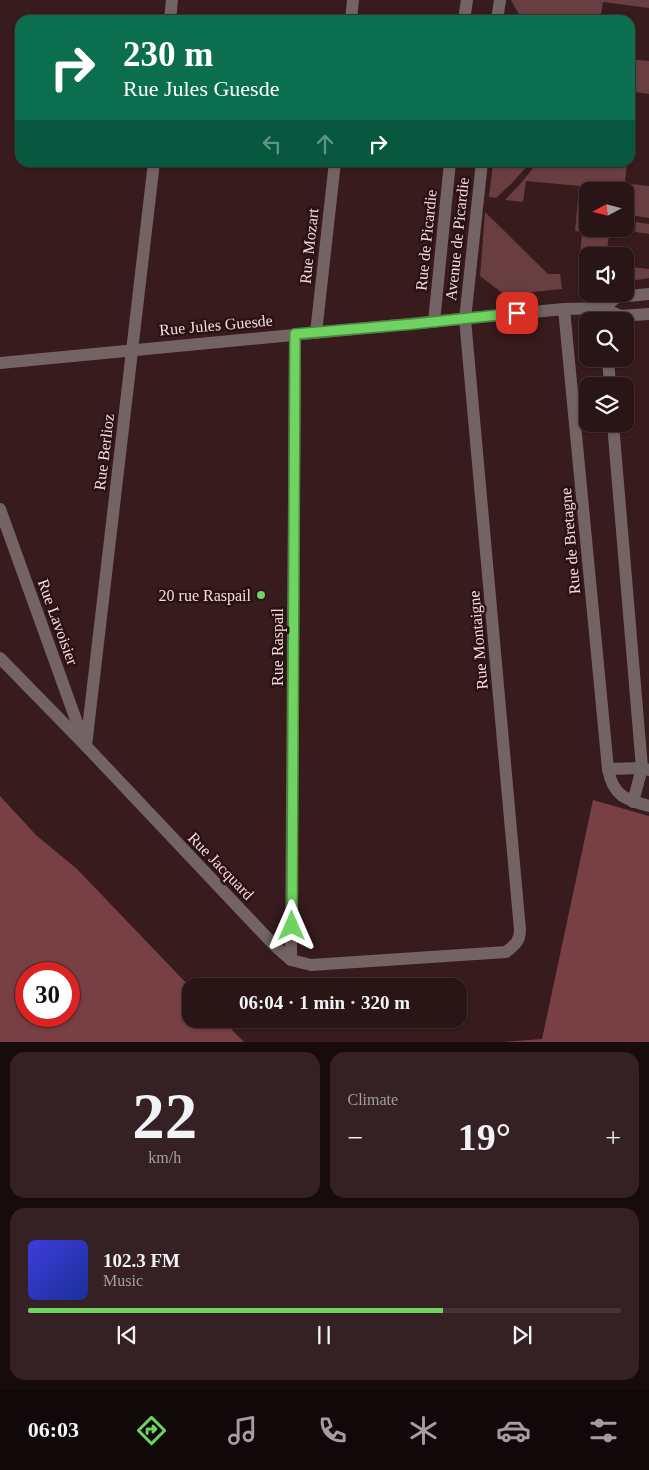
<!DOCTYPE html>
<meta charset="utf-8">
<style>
:root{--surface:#291416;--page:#352123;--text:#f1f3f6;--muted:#a59ea1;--line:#453335;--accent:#6ed361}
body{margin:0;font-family:Georgia,serif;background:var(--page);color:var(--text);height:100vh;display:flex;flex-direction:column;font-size:19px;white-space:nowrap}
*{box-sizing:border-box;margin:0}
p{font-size:16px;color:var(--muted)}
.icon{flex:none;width:28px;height:28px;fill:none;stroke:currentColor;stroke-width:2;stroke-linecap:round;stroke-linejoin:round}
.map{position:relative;height:1042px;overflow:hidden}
.sheet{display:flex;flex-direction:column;gap:10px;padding:10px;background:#170b0c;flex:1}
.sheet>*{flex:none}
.guide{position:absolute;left:15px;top:15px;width:620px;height:152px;border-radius:15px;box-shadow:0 1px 4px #0004,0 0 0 1px var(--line);background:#0b6e4f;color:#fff;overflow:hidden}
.needle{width:32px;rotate:263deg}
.fabs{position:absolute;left:579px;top:182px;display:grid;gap:10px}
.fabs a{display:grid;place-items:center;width:55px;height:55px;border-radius:10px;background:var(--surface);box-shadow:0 1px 4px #0004,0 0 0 1px var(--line);font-size:25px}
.speed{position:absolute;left:15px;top:962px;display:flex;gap:10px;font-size:25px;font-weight:700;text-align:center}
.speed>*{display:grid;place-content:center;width:65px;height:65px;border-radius:50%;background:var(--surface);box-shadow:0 1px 4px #0004,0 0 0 1px var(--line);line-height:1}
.speed .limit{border:8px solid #d22;background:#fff;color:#111}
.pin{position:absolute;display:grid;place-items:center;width:42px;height:42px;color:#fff;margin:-21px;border-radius:10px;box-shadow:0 2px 8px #0006}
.me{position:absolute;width:55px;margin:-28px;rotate:0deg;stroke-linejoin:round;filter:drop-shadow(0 0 4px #0008)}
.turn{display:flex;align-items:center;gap:18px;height:105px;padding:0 25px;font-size:22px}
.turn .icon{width:65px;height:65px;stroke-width:2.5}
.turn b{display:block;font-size:35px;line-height:42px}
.lanes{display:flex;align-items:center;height:48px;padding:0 25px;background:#0003;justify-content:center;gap:25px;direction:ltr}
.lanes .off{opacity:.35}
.big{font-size:38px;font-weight:700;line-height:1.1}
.sheet .card{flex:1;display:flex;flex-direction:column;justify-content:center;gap:8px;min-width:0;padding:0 18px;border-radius:15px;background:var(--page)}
.sheet .dial{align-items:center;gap:0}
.dial b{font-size:65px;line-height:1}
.song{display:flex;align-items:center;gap:15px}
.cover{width:60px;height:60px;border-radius:8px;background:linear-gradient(135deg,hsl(240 70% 55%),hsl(230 70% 35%))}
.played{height:5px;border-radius:2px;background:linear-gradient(90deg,var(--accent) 70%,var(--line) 70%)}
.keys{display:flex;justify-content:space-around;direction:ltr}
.heat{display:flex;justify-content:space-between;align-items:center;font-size:28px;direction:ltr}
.sheet .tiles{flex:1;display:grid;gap:10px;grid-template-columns:1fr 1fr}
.card:last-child{grid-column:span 2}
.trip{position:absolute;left:182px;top:978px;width:285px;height:50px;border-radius:15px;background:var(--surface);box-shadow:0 1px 4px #0004,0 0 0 1px var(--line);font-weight:700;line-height:50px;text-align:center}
.tab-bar{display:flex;height:80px;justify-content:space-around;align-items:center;background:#100809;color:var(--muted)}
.tab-bar .icon{width:35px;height:35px}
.tab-bar .on{color:var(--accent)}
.tab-bar b{font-size:22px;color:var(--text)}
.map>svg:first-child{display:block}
.green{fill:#683e41}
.forest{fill:#783f44;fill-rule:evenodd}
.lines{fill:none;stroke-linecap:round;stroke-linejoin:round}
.street{stroke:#736364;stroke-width:12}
.route-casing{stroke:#48893f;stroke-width:12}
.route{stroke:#6ed361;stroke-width:9}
.poi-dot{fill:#6ed361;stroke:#2c1114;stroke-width:2}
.labels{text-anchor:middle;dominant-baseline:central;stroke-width:5;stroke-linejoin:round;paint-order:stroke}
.street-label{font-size:16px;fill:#f2dede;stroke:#2c1114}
.poi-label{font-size:16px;fill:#f2dede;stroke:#2c1114;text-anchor:end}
</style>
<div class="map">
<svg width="649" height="1043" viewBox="0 0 649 1043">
<rect width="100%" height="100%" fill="#371b1d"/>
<g class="green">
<path d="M 511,0 L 649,0 L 649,8 L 603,2 L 600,20 L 535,20 L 521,18 Z"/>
<path d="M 630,59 L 649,61 L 649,94 L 635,92 L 631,124 Z"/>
<path d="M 538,162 L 627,163 L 624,191 L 588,191 L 588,229 L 620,229 L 620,230 L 610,229 L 606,256 L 588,256 L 587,282 L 578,282 L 582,232 L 575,231 L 579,186 L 526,181 L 523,202 L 505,200 L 521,183 Z"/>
<path d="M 493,163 L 493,162 L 530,163 L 511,184 L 496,198 L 489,197 Z"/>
<path d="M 632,184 L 649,186 L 649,218 L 631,215 L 629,212 Z"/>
<path d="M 485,212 L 548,274 L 560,274 L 562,289 L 505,295 L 480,276 Z"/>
<path d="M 636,222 L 649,224 L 649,234 L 635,232 Z"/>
<path d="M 632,267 L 649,269 L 649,278 L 630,281 Z"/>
</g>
<g class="forest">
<path d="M 0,796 L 36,835 L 77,869 L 191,988 L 191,1019 L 221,1019 L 244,1042 L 0,1042 ZM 26,974 L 69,974 L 69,1016 L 26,1016 Z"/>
<path d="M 593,800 L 649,816 L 649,1042 L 503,1042 L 542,1039 Z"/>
</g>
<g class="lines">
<g class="street">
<path d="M 170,20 L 172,0"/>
<path d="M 351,20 L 353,0"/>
<path d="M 464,20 L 467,0"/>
<path d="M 497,20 L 500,0"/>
<path d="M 603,308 L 617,297 L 649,294"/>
<path d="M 564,309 L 608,769 C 613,796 626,800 649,806"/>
<path d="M 434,322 L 450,162"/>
<path d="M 316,333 L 335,162"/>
<path d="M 608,359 L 610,386"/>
<path d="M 0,363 L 564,309 L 603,308 L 620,316 L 649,314"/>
<path d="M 613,424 L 642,768 L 649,770"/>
<path d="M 0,509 L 84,742"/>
<path d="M 0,658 L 86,746 L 275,946 L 291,960 L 311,965 L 506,952 C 515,945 520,941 520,930 L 465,319 L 482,162"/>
<path d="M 86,746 L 154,162"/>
<path d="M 608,769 L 642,768 L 633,802"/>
<path d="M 291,960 L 295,334"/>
</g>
</g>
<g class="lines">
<defs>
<path id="route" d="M 292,926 L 295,334 L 413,324 L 517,313"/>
</defs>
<use href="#route" class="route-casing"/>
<use href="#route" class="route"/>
</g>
<circle class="poi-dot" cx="261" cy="595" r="5"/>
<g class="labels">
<g class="street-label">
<text transform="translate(457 239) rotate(-84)">Avenue de Picardie</text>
<text transform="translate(426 240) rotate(-84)">Rue de Picardie</text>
<text transform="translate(309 246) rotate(-84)">Rue Mozart</text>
<text transform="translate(216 325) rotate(-5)">Rue Jules Guesde</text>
<text transform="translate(104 452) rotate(-83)">Rue Berlioz</text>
<text transform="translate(570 541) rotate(-95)">Rue de Bretagne</text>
<text transform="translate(58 622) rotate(70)">Rue Lavoisier</text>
<text transform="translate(478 640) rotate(-95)">Rue Montaigne</text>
<text transform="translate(277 647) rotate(-90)">Rue Raspail</text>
<text transform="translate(221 866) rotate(46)">Rue Jacquard</text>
</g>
<g class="poi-label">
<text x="251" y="595">20 rue Raspail</text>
</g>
</g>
</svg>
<div class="fabs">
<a><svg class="needle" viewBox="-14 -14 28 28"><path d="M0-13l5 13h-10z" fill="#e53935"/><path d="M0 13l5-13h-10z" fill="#a59ea1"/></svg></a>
<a><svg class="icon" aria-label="sound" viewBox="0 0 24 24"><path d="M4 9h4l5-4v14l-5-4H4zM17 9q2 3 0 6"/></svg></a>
<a><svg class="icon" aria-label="search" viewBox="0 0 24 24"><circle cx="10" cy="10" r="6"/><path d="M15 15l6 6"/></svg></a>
<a><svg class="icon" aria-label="layers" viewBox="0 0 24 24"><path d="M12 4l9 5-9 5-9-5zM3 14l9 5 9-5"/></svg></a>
</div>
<div class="speed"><div class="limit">30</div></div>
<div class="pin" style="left:517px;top:313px;background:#d93025"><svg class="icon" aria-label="arrive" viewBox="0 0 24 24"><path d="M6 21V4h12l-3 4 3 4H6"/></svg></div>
<svg class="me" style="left:292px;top:926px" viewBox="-20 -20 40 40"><path d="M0-17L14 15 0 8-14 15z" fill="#6ed361" stroke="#fff" stroke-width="4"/></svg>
<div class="trip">06:04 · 1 min · 320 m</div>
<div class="guide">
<div class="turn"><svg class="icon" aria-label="right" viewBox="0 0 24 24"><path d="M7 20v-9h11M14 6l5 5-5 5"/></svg><div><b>230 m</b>Rue Jules Guesde</div></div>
<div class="lanes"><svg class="icon off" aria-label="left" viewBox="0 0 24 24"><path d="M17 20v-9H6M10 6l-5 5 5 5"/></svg><svg class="icon off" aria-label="ahead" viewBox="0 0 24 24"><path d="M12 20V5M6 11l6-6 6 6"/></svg><svg class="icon" aria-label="right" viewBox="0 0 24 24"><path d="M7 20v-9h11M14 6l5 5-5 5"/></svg></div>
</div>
</div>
<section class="sheet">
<div class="tiles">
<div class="card dial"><b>22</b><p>km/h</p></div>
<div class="card"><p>Climate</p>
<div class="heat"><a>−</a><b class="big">19°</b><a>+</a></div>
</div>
<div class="card">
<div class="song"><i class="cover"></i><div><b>102.3 FM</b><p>Music</p></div></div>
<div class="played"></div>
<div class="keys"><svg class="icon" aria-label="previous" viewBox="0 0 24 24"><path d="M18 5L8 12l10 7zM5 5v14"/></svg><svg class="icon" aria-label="pause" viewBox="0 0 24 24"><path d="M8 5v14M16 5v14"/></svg><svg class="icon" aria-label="next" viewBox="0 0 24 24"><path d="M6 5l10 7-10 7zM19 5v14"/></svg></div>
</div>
</div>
</section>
<nav class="tab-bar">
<b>06:03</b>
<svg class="icon on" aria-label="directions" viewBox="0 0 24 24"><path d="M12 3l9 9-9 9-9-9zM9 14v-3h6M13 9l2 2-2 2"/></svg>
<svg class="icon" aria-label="music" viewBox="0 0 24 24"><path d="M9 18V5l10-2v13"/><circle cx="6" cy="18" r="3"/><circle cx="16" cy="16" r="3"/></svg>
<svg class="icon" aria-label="phone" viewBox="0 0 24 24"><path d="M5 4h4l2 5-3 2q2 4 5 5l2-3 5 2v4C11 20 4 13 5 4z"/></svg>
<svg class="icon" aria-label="climate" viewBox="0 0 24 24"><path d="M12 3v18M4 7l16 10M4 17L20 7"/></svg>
<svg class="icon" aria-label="car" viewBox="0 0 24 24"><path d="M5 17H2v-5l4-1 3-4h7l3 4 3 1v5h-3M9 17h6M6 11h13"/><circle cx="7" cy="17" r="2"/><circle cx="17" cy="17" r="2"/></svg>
<svg class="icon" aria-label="filters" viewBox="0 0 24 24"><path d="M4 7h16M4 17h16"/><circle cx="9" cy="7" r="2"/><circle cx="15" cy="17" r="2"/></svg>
</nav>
